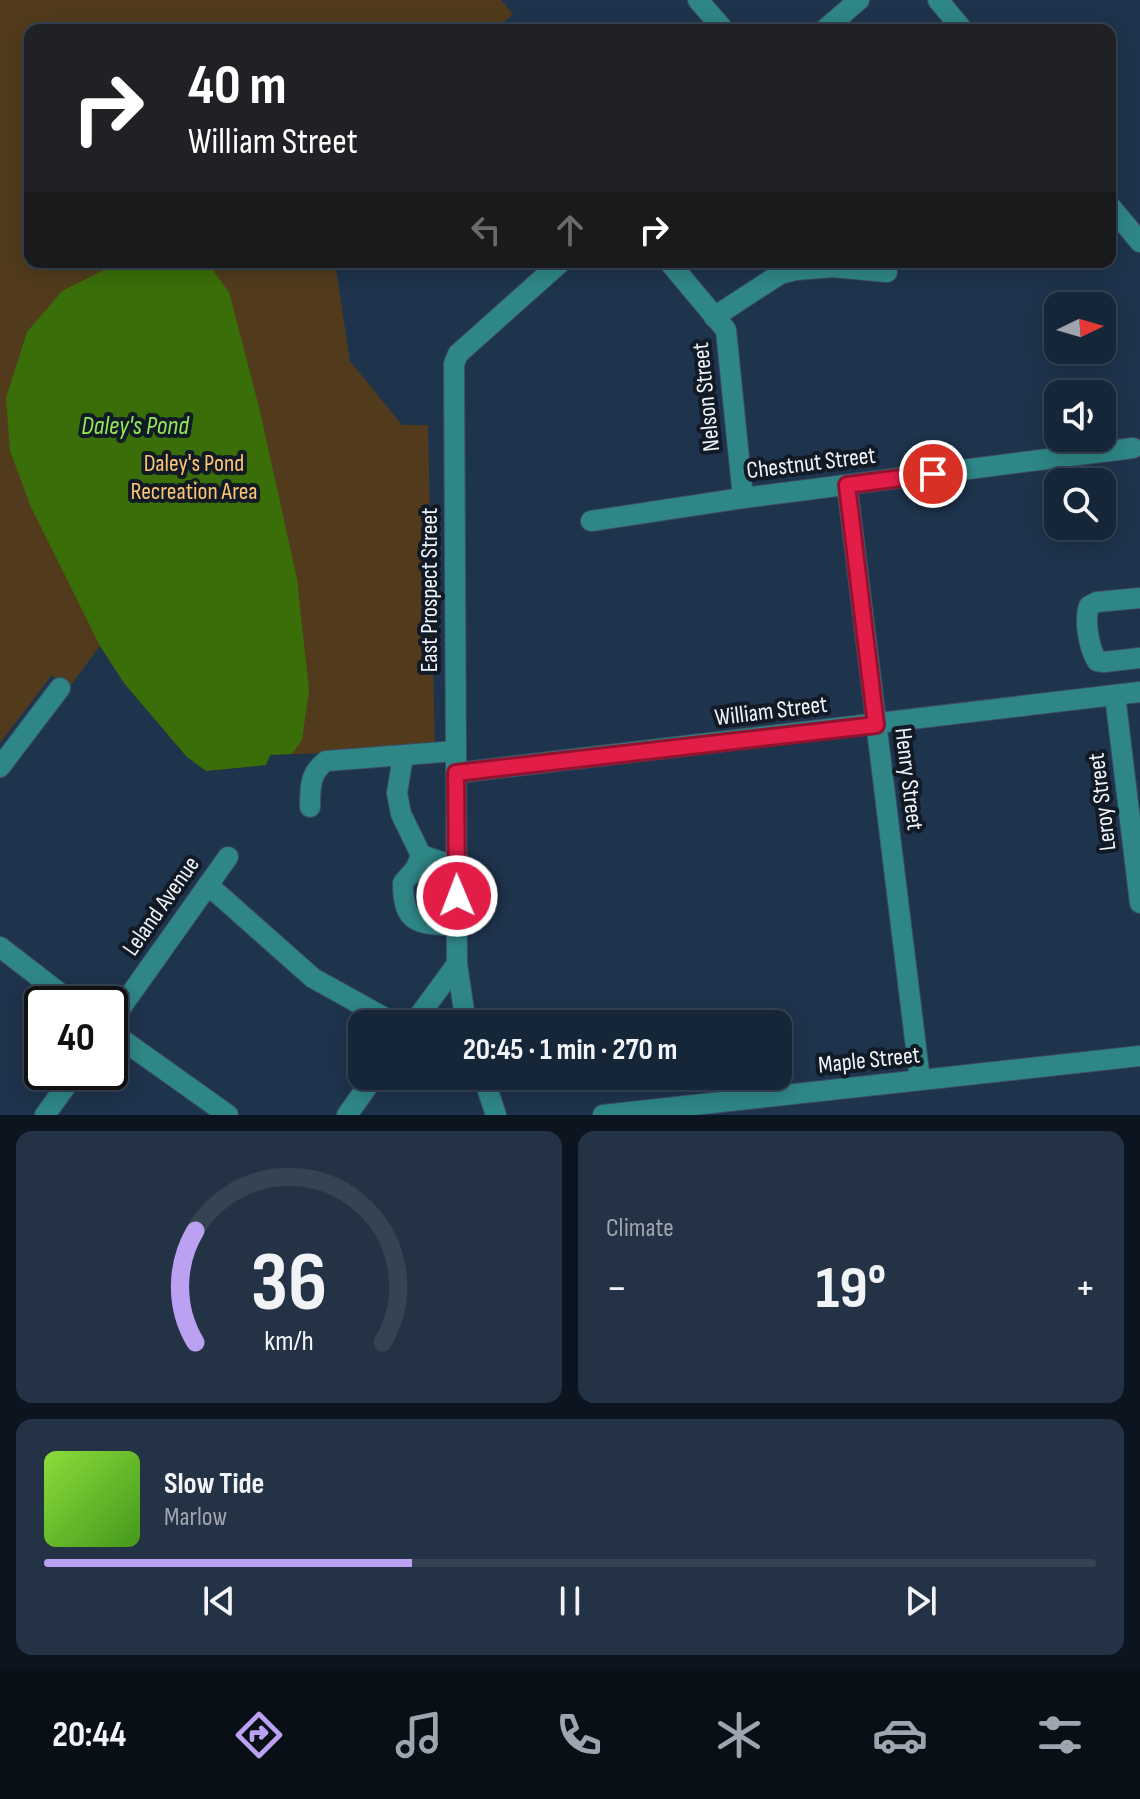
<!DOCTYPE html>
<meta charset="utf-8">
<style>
:root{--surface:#162639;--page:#233244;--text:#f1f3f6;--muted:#9ea5ae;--line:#354353;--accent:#bca0f2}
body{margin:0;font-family:"Sofia Sans Condensed",sans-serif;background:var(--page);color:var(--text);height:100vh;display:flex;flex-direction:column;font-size:30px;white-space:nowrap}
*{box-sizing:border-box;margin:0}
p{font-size:26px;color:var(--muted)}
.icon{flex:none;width:44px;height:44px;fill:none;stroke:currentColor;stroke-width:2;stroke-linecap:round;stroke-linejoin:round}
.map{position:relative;height:1115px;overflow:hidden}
.panel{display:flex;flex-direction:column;gap:16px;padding:16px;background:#0c151f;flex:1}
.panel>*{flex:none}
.hud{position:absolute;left:24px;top:24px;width:1092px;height:244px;border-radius:16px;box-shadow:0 4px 20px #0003,0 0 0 2px var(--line);background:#202124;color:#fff;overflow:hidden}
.needle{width:52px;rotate:85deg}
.buttons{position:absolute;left:1044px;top:292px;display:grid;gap:16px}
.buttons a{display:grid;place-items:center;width:72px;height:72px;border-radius:16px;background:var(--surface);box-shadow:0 4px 20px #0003,0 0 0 2px var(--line);font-size:40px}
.speed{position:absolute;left:24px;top:986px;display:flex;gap:16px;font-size:40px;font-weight:700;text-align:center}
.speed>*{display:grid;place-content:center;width:104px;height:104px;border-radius:50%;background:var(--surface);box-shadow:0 4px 20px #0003,0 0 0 2px var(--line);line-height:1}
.speed .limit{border:4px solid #111;border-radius:12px;background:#fff;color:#111}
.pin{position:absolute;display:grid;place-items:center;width:68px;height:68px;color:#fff;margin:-34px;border:4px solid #fff;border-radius:50%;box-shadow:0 2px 8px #0007}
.me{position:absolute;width:88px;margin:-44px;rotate:359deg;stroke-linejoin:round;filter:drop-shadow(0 0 6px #0008)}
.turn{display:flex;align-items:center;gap:28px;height:168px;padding:0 32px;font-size:36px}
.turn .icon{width:104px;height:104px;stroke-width:2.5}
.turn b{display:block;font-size:56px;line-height:68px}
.lanes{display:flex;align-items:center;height:76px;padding:0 32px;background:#0003;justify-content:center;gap:40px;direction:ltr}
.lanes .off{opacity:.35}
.big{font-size:60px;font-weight:700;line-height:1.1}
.panel .card{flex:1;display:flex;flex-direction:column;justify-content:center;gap:12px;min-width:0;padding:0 28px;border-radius:16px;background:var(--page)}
.panel .dial{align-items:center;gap:0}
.dial svg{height:208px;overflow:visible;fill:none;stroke:var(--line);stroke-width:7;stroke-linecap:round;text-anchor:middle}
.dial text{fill:var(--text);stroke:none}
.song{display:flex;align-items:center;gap:24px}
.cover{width:96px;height:96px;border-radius:12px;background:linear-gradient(135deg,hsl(90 70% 55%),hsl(100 70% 35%))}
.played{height:8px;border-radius:4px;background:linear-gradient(90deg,var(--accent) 35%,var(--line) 35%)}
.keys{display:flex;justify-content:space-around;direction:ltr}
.heat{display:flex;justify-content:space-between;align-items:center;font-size:44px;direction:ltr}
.panel .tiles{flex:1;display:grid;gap:16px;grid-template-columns:1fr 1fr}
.card:last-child{grid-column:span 2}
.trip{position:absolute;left:348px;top:1010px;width:444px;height:80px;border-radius:16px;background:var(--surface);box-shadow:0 4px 20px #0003,0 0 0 2px var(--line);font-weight:700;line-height:80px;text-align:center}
.tab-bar{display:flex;height:128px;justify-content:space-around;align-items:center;background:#090f17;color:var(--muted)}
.tab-bar .icon{width:56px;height:56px}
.tab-bar .on{color:var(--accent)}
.tab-bar b{font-size:36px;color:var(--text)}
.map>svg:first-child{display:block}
.green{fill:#513b1c}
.water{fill:#3a6e08}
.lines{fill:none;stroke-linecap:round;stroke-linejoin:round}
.minor-casing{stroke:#3b4e65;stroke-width:22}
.minor{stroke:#2e8786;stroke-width:20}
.route-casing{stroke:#92132f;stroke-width:20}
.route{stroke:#e11d48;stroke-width:14}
.labels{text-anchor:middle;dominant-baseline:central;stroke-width:8;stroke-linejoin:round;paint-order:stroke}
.street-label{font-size:24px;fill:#f0f5fc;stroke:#111a25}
.park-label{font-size:24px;fill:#ffc573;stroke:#111a25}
.water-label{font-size:26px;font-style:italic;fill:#94e955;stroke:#111a25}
</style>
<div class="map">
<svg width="1140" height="1115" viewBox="0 0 1140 1115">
<rect width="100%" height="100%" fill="#1e334c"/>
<path class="green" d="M 0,0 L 501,0 L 513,14 L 495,30 L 30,30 L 30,262 L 335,262 L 350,361 L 402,425 L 428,425 L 435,749 L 270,755 L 266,765 L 206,771 L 187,757 L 124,683 L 100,646 L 68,689 L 52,675 L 0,743 Z"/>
<path class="water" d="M 132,262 L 190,262 L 209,265 L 229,292 L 259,407 L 297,579 L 309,690 L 302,740 L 292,754 L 270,755 L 266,765 L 206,771 L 187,757 L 124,683 L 100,646 L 31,507 L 10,451 L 6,398 L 27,332 L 62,291 L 108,268 Z"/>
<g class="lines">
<defs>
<g id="minor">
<path d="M 698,0 L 724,30"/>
<path d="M 938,0 L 963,30"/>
<path d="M 824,30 L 859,0"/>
<path d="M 1110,206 L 1140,242"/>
<path d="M 669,262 L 726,330 L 743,498"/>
<path d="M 714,317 L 780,274 L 795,270 L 833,267 L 887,272"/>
<path d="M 847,485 L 920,1080"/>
<path d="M 591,521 L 743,498 L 1133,448"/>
<path d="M 1140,598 L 1097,602 L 1089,606 C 1084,621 1089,648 1097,661 L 1104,662 L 1140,658"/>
<path d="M 1115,695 L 1140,903"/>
<path d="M 403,756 L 397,793 L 401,814 L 421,855 L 416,868 L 403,883 C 403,927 421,924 457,925"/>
<path d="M 0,767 L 60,688"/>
<path d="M 456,773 L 1140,692"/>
<path d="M 310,807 C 310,787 310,773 326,761 L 456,751"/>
<path d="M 421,855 L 457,867"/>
<path d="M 208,885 L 313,978 L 396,1024"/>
<path d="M 0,947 L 74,1004"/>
<path d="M 110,1023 L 228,857"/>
<path d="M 413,1024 L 457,964"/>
<path d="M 466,1024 L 457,964 L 454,364 L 458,354 L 561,262"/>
<path d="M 110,1031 L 228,1115"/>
<path d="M 483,1076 L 496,1115"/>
<path d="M 45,1115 L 76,1072"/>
<path d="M 347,1115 L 375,1076"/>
<path d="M 603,1115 L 1140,1056"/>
</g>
</defs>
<use href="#minor" class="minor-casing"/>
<use href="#minor" class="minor"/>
</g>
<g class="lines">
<defs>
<path id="route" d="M 457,896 L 456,773 L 876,725 L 847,485 L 933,474"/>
</defs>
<use href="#route" class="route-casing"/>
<use href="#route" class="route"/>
</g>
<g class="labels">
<g class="street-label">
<text transform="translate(706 397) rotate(-96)">Nelson Street</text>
<text transform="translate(811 463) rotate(-7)">Chestnut Street</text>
<text transform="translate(429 590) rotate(-90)">East Prospect Street</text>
<text transform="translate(771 711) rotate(-7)">William Street</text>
<text transform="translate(909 779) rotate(83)">Henry Street</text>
<text transform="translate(1102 802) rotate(-97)">Leroy Street</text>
<text transform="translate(161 906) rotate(-55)">Leland Avenue</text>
<text transform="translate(869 1060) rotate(-6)">Maple Street</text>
</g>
<g class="park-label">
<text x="194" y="463">Daley's Pond<tspan x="194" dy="28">Recreation Area</tspan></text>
</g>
<g class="water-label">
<text x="135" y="426">Daley's Pond</text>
</g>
</g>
</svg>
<div class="buttons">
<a><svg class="needle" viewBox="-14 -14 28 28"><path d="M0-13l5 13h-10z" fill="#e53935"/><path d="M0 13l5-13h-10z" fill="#9ea5ae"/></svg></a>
<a><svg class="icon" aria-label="sound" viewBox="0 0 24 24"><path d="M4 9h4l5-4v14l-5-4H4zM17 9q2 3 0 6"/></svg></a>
<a><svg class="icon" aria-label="search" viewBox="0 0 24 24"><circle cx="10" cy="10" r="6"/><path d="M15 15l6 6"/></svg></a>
</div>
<div class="speed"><div class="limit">40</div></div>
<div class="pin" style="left:933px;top:474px;background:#d93025"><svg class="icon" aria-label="arrive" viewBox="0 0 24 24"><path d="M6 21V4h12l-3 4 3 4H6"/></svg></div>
<svg class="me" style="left:457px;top:896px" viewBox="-20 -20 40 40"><circle r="17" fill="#e11d48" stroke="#fff" stroke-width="3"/><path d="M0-11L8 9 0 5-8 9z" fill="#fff"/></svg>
<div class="trip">20:45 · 1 min · 270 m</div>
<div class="hud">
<div class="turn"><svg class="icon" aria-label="right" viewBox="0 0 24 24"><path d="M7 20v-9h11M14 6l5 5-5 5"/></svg><div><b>40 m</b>William Street</div></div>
<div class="lanes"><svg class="icon off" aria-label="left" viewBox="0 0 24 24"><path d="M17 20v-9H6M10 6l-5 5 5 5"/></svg><svg class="icon off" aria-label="ahead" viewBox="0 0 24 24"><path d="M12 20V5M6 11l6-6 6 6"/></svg><svg class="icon" aria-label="right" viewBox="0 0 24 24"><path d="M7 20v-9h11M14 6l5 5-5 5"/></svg></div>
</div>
</div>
<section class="panel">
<div class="tiles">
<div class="card dial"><svg viewBox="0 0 100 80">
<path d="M14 69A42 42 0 1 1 86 69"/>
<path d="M14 69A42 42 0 0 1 14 26" stroke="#bca0f2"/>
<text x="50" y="56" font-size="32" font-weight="700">36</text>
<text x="50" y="72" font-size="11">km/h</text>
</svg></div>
<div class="card"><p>Climate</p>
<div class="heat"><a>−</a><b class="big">19°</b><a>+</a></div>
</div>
<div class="card">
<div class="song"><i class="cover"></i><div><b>Slow Tide</b><p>Marlow</p></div></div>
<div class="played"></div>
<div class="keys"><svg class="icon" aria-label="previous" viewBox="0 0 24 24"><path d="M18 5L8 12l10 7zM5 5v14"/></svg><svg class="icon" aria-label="pause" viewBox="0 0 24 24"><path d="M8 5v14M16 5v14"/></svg><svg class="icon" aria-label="next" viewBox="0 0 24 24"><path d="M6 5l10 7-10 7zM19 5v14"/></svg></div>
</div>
</div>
</section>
<nav class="tab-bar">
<b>20:44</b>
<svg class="icon on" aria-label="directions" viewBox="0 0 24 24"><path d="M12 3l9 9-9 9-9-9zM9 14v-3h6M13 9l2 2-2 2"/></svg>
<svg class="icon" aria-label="music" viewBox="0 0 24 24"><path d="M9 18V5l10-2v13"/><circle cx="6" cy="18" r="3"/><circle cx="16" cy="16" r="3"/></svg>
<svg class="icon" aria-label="phone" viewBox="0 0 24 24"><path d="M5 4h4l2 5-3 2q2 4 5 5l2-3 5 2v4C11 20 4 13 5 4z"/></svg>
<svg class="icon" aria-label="climate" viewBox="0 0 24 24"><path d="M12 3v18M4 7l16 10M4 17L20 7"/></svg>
<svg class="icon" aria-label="car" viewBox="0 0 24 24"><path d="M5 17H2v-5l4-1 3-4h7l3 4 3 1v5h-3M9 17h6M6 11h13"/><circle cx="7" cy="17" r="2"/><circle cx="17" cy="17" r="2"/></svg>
<svg class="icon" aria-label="filters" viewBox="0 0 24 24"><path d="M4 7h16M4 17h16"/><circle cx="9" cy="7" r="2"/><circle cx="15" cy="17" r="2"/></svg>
</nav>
